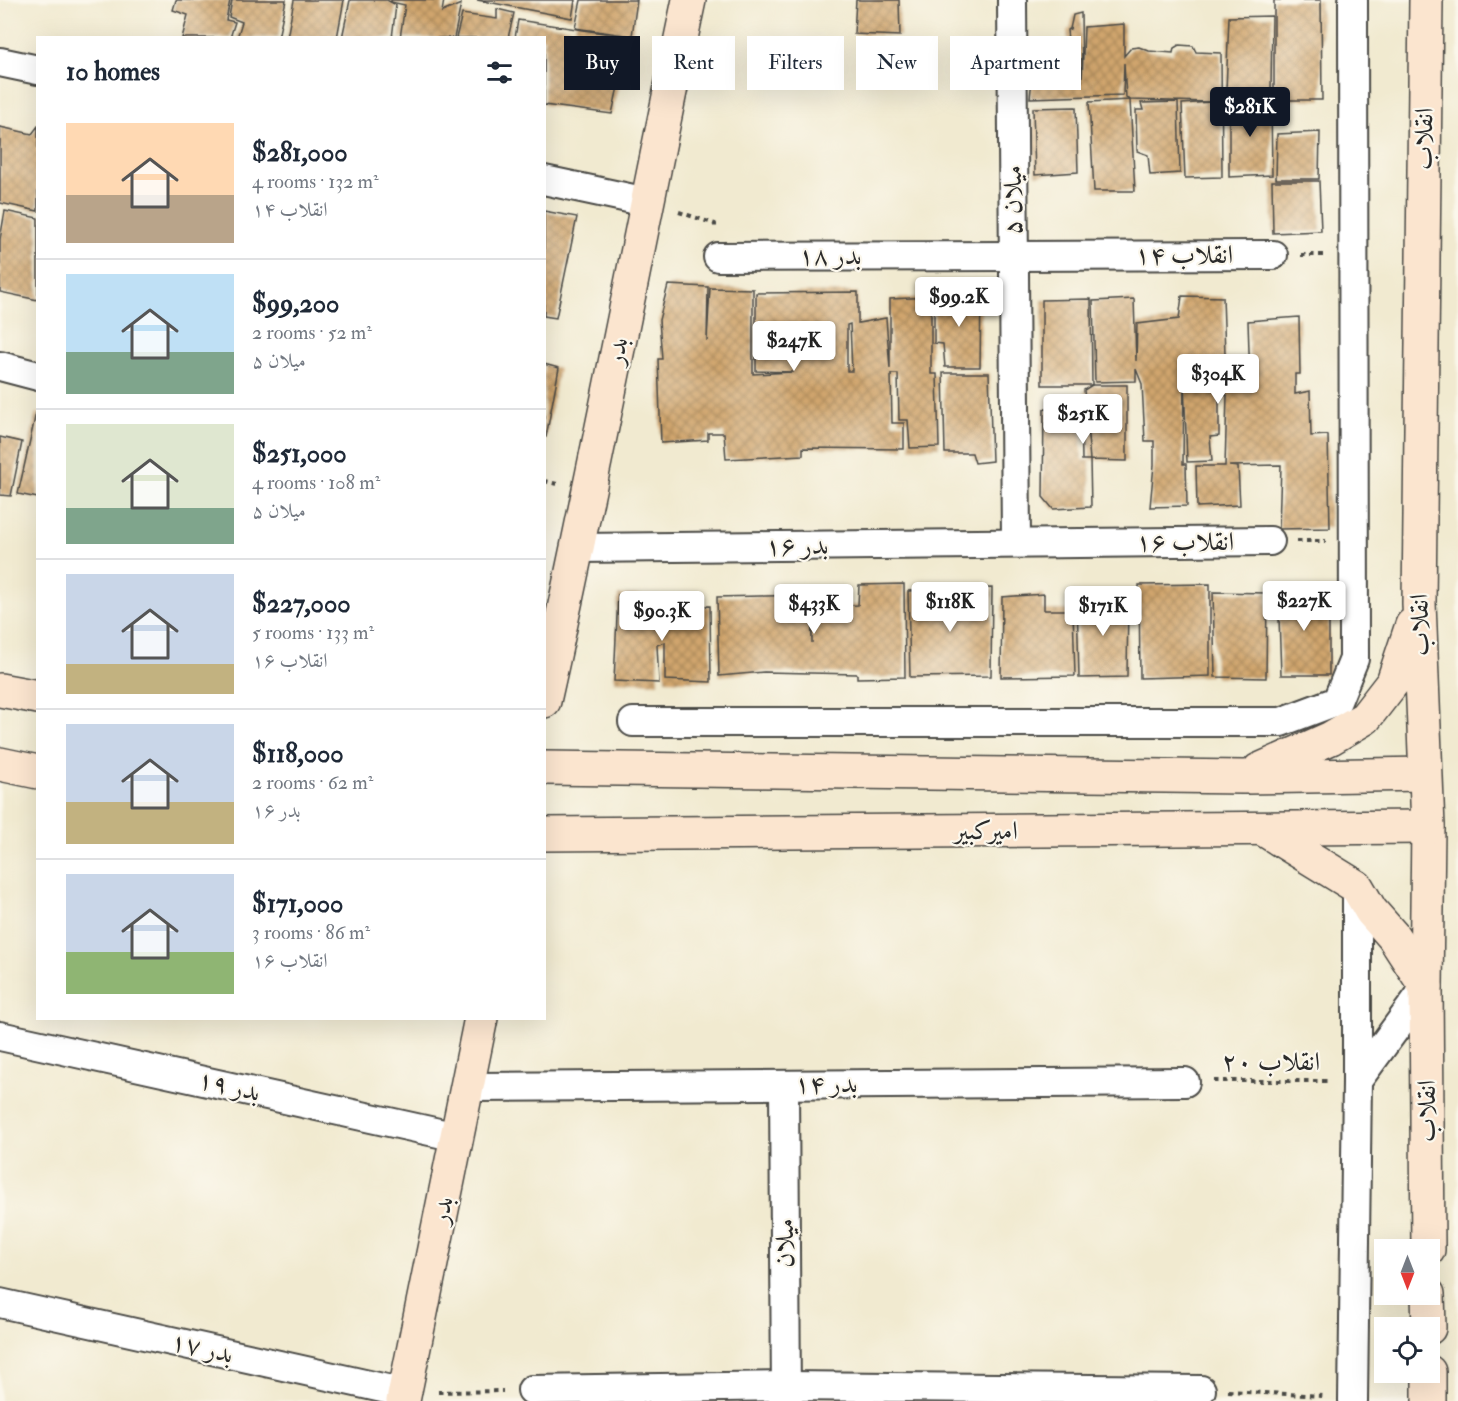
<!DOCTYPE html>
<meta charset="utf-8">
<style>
:root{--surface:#fff;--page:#f6f6f7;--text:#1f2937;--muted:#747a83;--line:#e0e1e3;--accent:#111827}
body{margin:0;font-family:"IM FELL Double Pica",Amiri,serif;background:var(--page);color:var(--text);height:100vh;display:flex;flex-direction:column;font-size:22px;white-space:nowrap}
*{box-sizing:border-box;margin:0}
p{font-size:20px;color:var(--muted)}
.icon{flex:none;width:33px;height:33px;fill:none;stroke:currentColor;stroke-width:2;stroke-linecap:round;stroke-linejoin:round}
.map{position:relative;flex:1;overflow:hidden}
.side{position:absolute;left:36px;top:36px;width:510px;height:984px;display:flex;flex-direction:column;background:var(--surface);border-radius:0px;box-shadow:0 6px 24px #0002}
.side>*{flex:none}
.banner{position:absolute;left:564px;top:36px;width:570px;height:54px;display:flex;gap:12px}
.needle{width:39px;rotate:180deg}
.fabs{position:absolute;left:1374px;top:1239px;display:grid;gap:12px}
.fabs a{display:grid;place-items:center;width:66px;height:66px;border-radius:0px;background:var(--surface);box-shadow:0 6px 24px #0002;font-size:30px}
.price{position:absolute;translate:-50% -51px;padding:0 14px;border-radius:6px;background:#fff;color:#222;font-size:20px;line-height:39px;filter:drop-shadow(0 2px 3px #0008)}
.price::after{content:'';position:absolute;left:50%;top:36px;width:18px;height:14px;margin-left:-9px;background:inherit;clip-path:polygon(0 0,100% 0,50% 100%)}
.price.active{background:var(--accent);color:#fff}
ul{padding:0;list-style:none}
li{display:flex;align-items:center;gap:18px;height:150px;padding:0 30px}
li+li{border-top:2px solid var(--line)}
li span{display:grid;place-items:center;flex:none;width:168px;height:120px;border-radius:0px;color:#555}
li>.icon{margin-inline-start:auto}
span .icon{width:72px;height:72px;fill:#fffc;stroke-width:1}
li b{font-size:26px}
h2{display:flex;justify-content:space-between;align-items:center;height:72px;padding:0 30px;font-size:26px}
.chip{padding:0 21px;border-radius:0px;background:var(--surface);box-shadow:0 6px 24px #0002;font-size:21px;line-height:54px}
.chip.active{background:var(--accent);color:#fff}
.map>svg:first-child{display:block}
.building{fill:url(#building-cross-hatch);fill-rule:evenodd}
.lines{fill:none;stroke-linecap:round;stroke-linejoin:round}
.street-casing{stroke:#494844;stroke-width:32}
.secondary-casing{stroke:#494844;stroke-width:36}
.path{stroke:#494844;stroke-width:4;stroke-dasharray:4.5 4.5;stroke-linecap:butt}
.street{stroke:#fff;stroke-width:28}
.secondary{stroke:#fbe5cf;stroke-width:33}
.labels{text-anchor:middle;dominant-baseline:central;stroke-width:4.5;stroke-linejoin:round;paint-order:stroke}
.street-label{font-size:26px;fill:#2b2b2b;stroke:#fbf7ec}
</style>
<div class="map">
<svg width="1458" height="1401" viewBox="0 0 1458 1401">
<defs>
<pattern id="building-cross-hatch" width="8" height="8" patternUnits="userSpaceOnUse" patternTransform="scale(1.5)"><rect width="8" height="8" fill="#d0a56d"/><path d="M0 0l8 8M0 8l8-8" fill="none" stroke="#a9875a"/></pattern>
</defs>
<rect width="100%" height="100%" fill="#fbf7ec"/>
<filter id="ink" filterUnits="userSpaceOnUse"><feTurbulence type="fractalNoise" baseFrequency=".0167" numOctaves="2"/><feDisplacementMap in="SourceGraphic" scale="12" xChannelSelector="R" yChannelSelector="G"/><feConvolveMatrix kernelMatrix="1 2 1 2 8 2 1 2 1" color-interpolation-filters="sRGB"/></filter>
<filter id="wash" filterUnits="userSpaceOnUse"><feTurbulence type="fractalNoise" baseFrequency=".008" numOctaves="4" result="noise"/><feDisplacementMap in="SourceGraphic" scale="24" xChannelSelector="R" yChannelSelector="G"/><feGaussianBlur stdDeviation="1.35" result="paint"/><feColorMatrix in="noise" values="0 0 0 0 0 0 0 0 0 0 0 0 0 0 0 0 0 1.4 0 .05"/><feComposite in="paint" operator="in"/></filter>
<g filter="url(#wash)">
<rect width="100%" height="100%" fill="#f1ead0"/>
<g id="blocks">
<g class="building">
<polygon points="176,0 230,0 226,20 235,22 230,38 182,38 188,15 173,10"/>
<polygon points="232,0 286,0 278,38 237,38 242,22 229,17"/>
<polygon points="294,0 344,0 337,38 287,38"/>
<polygon points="350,0 387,0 396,5 392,38 342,38"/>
<polygon points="391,0 444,0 442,12 461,4 454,38 400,38 405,5 391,2"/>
<polygon points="477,0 575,0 572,18"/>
<polygon points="581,0 637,0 632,36 575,28"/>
<polygon points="856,0 899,0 900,36 854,34"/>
<polygon points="1274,0 1321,0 1322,100 1274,100"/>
<polygon points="497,9 514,13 508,38 456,38 462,14 497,19"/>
<polygon points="1081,13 1082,82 1084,27 1124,24 1124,56 1131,48 1139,47 1149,51 1173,53 1174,48 1179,45 1193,46 1196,52 1221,53 1222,177 1185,178 1182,104 1211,102 1130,100 1126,98 1124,63 1123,95 1030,98 1035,52 1051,51 1051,42 1068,41 1067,30 1070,29 1073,15"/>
<polygon points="1272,16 1271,90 1226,91 1229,17"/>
<polygon points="518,20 629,37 612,114 544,105 544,38 515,38"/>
<polygon points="1130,100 1135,191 1094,191 1089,102"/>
<polygon points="1229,100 1271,100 1272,175 1229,177"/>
<polygon points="1178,102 1180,173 1150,175 1148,155 1137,151 1136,110 1143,110 1141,103"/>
<polygon points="1076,107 1078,172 1035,175 1033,108"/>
<polygon points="38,126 38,211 0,203 0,127 32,134"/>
<polygon points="1320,132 1319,179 1276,179 1277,134"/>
<polygon points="1272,181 1319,181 1321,231 1273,233"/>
<polygon points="5,211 38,218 38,300 0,292 0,239"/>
<polygon points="544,211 577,217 556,318 544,316"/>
<path d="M668 285 708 287 707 341 710 288 753 289V374L793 372 756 371V293L858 292V323L886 318 890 369V299L931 297V374H937L939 447 910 448 908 420H899L898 374H891L892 423H904V449L803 448V455L726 459 724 433H708V440L661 443 658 359H662L659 320ZM850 324 852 371H847V325Z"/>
<polygon points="981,292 980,367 945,367 943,344 934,343 934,293"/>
<polygon points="1182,296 1223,297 1226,383 1250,381 1248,321 1299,317 1300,374 1295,374 1295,394 1310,391 1311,436 1328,435 1330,528 1279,529 1281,465 1229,466 1238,467 1240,505 1197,507 1196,466 1225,466 1227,395 1219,395 1219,436 1210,437 1212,461 1187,462 1184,379 1183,464 1186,464 1187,506 1150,507 1154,465 1154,441 1145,441 1142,384 1136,369 1136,381 1095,382 1093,301 1134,299 1136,361 1137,324 1179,319"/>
<polygon points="1091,299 1092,385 1042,385 1042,300"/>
<polygon points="544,364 559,368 546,437 544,437"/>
<polygon points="943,373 989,373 992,461 975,463 972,453 945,453"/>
<polygon points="1092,385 1127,385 1127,461 1090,460 1091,507 1053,509 1043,497 1044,409 1081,410 1082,460 1090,460 1084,390"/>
<polygon points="36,413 38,413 38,498 18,494"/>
<polygon points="0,437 22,442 11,496 0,495"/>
<polygon points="904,584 905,677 857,678 857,674 764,672 719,676 717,597 811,595 812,643 812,607 858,605 859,585"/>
<polygon points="1210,584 1210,676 1140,678 1139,585"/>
<polygon points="992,588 991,676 910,677 908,591"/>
<polygon points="1278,589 1329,589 1329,675 1281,675"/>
<polygon points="1213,592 1267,593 1266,678 1215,677"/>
<polygon points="1044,594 1044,610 1073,610 1075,676 1001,677 1002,597"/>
<polygon points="618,595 642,595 642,607 710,606 711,682 665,680 665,642 657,645 659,683 614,681"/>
<polygon points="1077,597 1128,598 1127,677 1079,678"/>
</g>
</g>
</g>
<g filter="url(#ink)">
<use href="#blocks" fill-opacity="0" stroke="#494844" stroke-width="1.5"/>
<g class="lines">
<g class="street-casing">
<g id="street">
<polyline points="1012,0 1016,543"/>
<polyline points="0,62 38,70"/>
<polyline points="544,180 647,202"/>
<polyline points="718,257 1273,255"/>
<polyline points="0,366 38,376"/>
<polyline points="578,548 1270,541"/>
<polyline points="633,722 1281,722 1337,701 1354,659 1353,0"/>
<polyline points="1357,887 1357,1081"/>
<polyline points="0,1036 457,1137"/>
<polyline points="784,1085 786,1401"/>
<polyline points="467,1087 1185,1082"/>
<polyline points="0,1303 405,1393"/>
<polyline points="532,1390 786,1386 1201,1390"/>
<polyline points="1353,1401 1357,1081 1426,987"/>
</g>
</g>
<g class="secondary-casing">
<g id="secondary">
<polyline points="1426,0 1419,603 1428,827 1426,987 1428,1250"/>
<polyline points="0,690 38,697"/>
<path d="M544 701C596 468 640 233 689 0"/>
<polyline points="0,764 38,772"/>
<polyline points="544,768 1243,777 1425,774"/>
<polyline points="1259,770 1331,738 1365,718 1393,682 1412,625"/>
<polyline points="1263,829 1357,887 1371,911 1393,936 1426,987"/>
<polyline points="544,834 1428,827"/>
<polyline points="1428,1294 1429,1328"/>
<polyline points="1429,1372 1429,1401"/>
<polyline points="403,1401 481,1018"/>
</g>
</g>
<g class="path">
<polyline points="679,212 715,224 715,229"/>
<polyline points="1301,255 1323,255"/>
<polyline points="544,481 557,484"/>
<polyline points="1297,541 1326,541"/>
<polyline points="1214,1081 1327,1081"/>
<polyline points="1228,1391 1323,1396"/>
<polyline points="438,1392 503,1391"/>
</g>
<use href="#street" class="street"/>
<use href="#secondary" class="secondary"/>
</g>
</g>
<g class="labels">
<g class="street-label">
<text transform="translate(1424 139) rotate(-89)">انقلاب</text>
<text transform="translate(1013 200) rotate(-90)">میلان ۵</text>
<text x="1184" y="255">انقلاب ۱۴</text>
<text x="830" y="256">بدر ۱‍۸</text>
<text transform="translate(617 351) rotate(-79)">بدر</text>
<text x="1185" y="542">انقلاب ۱۶</text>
<text transform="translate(797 546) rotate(-1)">بدر ۱۶</text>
<text transform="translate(1420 625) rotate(-91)">انقلاب</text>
<text x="986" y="831">امیرکبیر</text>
<text x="1271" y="1062">انقلاب ۲۰</text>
<text x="826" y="1084">بدر ۱۴</text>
<text transform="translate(229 1086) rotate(13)">بدر ۱۹</text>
<text transform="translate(1427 1111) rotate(-90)">انقلاب</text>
<text transform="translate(442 1210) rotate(-78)">بدر</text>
<text transform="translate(785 1243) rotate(-90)">میلان</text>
<text transform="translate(202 1348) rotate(13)">بدر ۱۷</text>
</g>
</g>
</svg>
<div class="fabs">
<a><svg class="needle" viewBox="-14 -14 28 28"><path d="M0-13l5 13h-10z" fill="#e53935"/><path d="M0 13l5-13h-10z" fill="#747a83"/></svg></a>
<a><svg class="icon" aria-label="locate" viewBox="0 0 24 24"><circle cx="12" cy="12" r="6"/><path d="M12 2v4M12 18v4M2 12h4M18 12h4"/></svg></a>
</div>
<b class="price active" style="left:1250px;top:138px">$281K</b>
<b class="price" style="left:959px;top:328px">$99.2K</b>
<b class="price" style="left:794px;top:372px">$247K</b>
<b class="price" style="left:1218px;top:405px">$304K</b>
<b class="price" style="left:1083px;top:445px">$251K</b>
<b class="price" style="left:1304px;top:632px">$227K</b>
<b class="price" style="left:950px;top:633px">$118K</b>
<b class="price" style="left:814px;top:635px">$433K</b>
<b class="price" style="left:1103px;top:637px">$171K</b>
<b class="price" style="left:662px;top:642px">$90.3K</b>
<div class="banner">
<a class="chip active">Buy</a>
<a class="chip">Rent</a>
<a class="chip">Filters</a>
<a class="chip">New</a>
<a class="chip">Apartment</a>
</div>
<section class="side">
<h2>10 homes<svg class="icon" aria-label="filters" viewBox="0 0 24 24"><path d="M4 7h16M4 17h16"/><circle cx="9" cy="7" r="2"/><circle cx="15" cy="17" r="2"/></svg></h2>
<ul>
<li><span style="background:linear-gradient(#ffd9b3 60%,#b9a48a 0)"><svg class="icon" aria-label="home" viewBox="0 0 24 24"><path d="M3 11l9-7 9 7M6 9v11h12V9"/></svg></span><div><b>$281,000</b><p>4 rooms · 132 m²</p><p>انقلاب ۱۴</p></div></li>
<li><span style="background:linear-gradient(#bfe0f5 65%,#7fa58c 0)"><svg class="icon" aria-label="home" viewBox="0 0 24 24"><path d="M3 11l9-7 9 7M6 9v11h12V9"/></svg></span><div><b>$99,200</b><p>2 rooms · 52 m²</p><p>میلان ۵</p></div></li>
<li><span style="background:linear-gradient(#dfe7d0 70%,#7fa58c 0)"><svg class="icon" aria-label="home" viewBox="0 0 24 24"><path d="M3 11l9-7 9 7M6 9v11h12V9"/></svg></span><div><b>$251,000</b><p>4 rooms · 108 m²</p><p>میلان ۵</p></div></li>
<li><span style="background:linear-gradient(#c9d6e8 75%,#c2b280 0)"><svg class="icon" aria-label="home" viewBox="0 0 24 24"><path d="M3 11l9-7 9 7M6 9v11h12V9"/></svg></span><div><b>$227,000</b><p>5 rooms · 133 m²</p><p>انقلاب ۱۶</p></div></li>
<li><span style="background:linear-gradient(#c9d6e8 65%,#c2b280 0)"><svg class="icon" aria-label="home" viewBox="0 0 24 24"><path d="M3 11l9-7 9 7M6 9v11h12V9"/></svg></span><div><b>$118,000</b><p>2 rooms · 62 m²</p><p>بدر ۱۶</p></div></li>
<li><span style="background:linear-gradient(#c9d6e8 65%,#8fb573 0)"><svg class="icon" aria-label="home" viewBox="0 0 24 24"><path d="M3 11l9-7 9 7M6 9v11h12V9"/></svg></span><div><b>$171,000</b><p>3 rooms · 86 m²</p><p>انقلاب ۱۶</p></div></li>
</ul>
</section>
</div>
